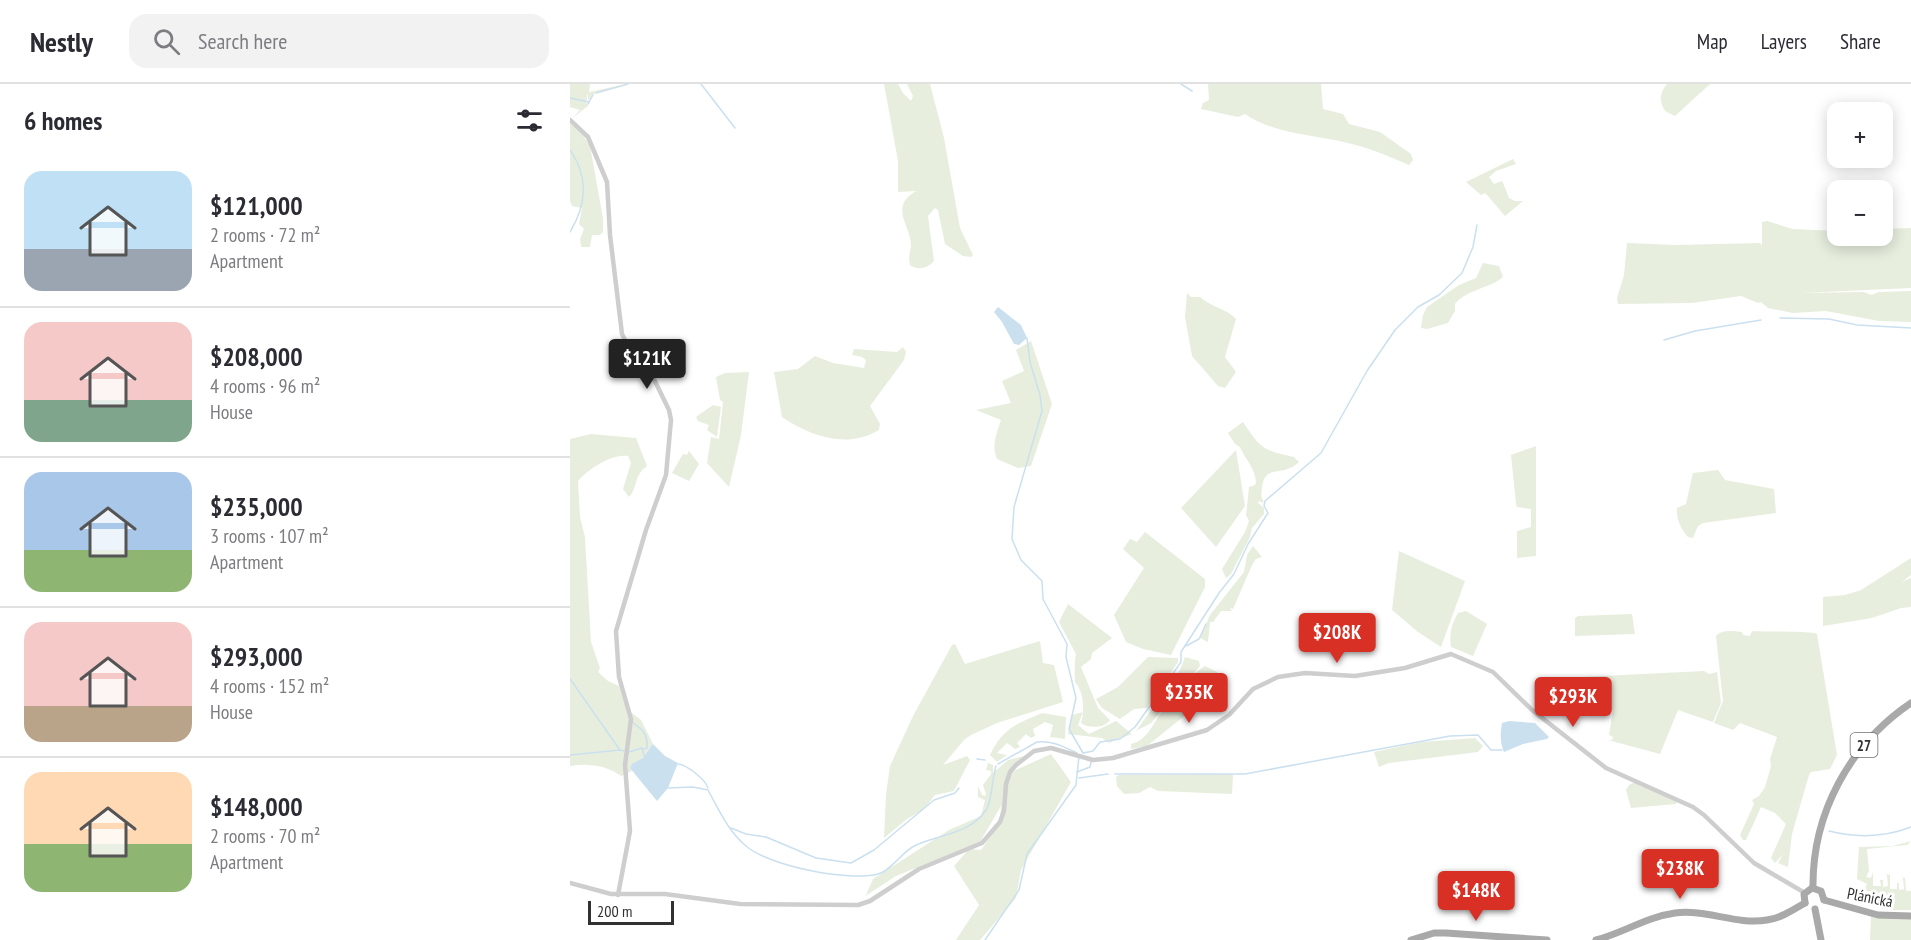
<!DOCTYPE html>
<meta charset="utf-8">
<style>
:root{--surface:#fff;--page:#f2f2f3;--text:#2b2b33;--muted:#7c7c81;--line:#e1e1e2;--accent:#d93025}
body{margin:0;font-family:"PT Sans Narrow",sans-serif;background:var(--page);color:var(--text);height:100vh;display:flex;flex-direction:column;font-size:22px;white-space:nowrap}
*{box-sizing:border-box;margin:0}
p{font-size:20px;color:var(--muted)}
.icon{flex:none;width:33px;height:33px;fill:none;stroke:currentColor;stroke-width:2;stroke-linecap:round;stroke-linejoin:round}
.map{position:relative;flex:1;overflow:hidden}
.side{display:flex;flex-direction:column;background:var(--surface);width:570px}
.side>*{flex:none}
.fabs{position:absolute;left:1257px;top:18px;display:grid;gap:12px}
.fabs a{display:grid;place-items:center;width:66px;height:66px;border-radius:12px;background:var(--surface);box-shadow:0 3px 15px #0003;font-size:30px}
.scale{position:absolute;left:18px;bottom:15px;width:86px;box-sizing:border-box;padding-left:6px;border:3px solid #313131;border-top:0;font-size:16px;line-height:21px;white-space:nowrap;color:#313131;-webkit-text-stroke:4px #fff;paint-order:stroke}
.price{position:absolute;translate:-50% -51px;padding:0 14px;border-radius:6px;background:var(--accent);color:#fff;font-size:20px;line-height:39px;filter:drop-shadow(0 2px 3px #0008)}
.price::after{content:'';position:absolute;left:50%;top:36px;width:18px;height:14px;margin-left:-9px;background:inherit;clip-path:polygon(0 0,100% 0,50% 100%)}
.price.current{background:#222;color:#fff}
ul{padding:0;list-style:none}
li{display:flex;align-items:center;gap:18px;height:150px;padding:0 24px}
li+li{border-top:2px solid var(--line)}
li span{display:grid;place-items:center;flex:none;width:168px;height:120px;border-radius:18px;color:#555}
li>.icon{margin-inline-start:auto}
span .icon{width:72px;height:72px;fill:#fffc;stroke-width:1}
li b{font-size:26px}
h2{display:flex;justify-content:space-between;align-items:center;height:72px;padding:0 24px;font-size:26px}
header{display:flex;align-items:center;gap:36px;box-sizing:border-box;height:84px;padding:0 30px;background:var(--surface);border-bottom:2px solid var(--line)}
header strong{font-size:28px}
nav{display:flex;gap:33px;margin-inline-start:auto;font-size:21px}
.search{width:420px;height:54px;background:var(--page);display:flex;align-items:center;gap:15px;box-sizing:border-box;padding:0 21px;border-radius:18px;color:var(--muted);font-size:22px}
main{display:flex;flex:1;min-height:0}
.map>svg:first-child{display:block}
.green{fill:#e7eede}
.water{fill:#cae0ef}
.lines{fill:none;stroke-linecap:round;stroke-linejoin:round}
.stream{stroke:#cae0ef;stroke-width:1.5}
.minor{stroke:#cecece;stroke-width:4.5}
.major{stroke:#a9a9a9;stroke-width:7}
.labels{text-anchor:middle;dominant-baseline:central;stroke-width:6;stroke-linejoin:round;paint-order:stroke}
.shield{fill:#fff;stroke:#6f6f6f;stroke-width:1.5}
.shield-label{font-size:15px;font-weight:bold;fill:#313131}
.street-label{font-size:16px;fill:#313131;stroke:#fff}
</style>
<header>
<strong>Nestly</strong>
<div class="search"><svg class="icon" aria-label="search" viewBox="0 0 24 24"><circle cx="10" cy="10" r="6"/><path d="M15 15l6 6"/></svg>Search here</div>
<nav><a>Map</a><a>Layers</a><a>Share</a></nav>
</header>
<main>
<section class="side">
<h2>6 homes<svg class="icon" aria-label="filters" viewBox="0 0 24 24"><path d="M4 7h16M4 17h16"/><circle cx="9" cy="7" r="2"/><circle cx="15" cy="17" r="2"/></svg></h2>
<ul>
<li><span style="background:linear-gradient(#bfe0f5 65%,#9aa5b1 0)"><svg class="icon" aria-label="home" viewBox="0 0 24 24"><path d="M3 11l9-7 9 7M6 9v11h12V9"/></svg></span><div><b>$121,000</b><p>2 rooms · 72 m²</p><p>Apartment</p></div></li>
<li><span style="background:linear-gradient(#f6c9c9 65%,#7fa58c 0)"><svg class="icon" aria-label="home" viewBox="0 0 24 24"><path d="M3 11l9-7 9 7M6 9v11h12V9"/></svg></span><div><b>$208,000</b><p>4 rooms · 96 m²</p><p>House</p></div></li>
<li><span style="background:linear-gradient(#a9c7e8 65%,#8fb573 0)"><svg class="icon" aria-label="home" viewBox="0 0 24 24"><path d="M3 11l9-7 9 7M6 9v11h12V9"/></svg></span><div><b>$235,000</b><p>3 rooms · 107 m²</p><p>Apartment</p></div></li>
<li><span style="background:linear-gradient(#f6c9c9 70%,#b9a48a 0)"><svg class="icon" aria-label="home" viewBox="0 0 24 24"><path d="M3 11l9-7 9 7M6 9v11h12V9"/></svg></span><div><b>$293,000</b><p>4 rooms · 152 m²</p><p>House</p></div></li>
<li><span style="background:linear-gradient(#ffd9b3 60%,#8fb573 0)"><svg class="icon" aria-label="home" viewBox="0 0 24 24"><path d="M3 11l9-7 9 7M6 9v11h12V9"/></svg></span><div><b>$148,000</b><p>2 rooms · 70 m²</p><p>Apartment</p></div></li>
</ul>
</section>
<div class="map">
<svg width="1341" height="856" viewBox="0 0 1341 856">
<rect width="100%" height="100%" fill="#fff"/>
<g class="green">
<polygon points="0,0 20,0 19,8 56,0 25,9 18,17 18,8 16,20 11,25 18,18 18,22 2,34 10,26 0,23"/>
<path d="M314 0H328L333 9 341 17 343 12 337 0H360L374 54 390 144 403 171 401 173 393 172 375 160 368 126 365 124 358 132 364 177C358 184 348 187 340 181 338 174 340 169 341 162 341 140 318 124 346 107L328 108V77Z"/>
<path d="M638 0H751L753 25 773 30 779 40 810 48 841 70 843 76 839 81C819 72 799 64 778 59 744 51 704 50 675 30L668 33 631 25 633 19 639 16Z"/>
<path d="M1097 0H1140L1105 32 1095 27C1089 17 1089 10 1097 0Z"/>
<polygon points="0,39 12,50 20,62 33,134 33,148 30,151 22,151 20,163 11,163 10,155 14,145 9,140 12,124 2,122 0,117"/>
<polygon points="943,75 946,80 926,87 919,93 924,100 932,97 933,99 939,114 945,117 953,117 935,132 918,112 915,109 911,111 896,98"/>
<polygon points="1197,137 1223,145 1267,147 1268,152 1312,152 1313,145 1341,144 1341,204 1231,209 1294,208 1301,211 1309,208 1341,207 1341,238 1309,237 1256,227 1223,229 1198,224 1191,218 1188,219 1171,212 1122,219 1048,220 1047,214 1054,191 1057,159 1107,161 1190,159 1192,162 1192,138"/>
<path d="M913 179 929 182 933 193C919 205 897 205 885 220V227L878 239 857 245 851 244 853 231 857 223 889 201 906 194Z"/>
<path d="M617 209 621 213H630C641 223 657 225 666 235L655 273 666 288 655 304 648 302 622 272 615 233Z"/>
<path d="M461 257 482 320 461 382 448 384 427 375C421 361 427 349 431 336L406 326 441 319 432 297 454 287 446 266Z"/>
<path d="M333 263 336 268 334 276 300 322 310 340 309 346C277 365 242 353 212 333L204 288 228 285 245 272 263 279 294 284 296 276 292 273 282 271 284 265 327 268Z"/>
<polygon points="179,288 171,351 159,403 137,379 141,353 149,355 153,318 150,316 146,293 155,289"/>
<polygon points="143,321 151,323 147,353 137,346 139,341 128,337 126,333"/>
<path d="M673 338C691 365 693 366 724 373L729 378C713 394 694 379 692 404 691 410 691 413 694 419L689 417 688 419 694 424V430L682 444 680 453 661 490 656 494 652 485 675 448 679 437 676 431 679 403 685 401 686 398C685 383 674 374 670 363L665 360 658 349Z"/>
<path d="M21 350 66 354 77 382C63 392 68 404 59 413L53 405 61 379 58 372C42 369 17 386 8 397L10 433 15 453 21 558 30 584 28 588 38 597 49 602 58 626 71 636 83 660 73 674 60 684 62 687 51 692C36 681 17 679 0 682V355Z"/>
<polygon points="966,362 966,472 947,474 947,447 961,443 961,425 947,423 946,420 941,371"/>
<polygon points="666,366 675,422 646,463 611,424"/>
<polygon points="119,367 129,380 119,397 102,389 113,370 117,371"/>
<path d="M1148 386 1155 396 1204 405 1206 429 1133 439 1128 442 1123 454 1118 453C1111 445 1106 435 1107 424L1116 420 1123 389Z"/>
<polygon points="575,448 635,495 635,503 601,571 573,565 556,558 544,531 574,484 553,465 560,455 567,458"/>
<polygon points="683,462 692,473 686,475 682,481 663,525 660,524 662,527 651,527 643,538 640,538 638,558 630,554 640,531 674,488 677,471"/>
<polygon points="829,467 895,497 871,563 848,548 822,526"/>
<polygon points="1341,474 1341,491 1332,498 1341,494 1341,523 1331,524 1302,534 1253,542 1253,513 1275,511 1291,506"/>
<path d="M498 520 542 554 522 569 521 575 511 583 528 624 540 636C535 644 519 645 511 639 515 627 514 608 505 598 505 589 504 578 506 570L489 538Z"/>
<path d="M896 527 917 540 903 572 881 563C879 550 881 541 888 529Z"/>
<polygon points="1062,530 1065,550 1005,552 1005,534 1008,532"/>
<path d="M1182 547C1194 548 1242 547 1247 550L1267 671 1260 685 1241 688 1239 691 1222 750 1218 783 1208 779 1213 770 1205 779 1201 774 1216 740 1205 729 1191 723 1176 756H1173L1170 751 1184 720 1182 716 1189 712 1195 703 1201 682 1200 675 1207 653 1170 639 1163 646 1144 639 1153 617 1146 552C1152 545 1163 547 1172 548L1173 551 1180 552Z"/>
<polygon points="470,557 473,579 484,581 493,618 427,639 401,651 394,656 373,681 397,672 400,676 384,707 365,711 354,725 337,735 314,754 316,710 320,682 343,632 382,561 385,560 395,580"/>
<polygon points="578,573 608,574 608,578 577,624 564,625 550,635 532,624 526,615 548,603"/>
<polygon points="615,573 629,577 630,582 581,639 566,647 610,586"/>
<path d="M635 582 647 588 655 599 577 662 561 665V660C578 656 583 639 593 626 604 611 618 592 635 582Z"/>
<polygon points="1134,587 1139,590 1147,588 1151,619 1143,638 1108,626 1090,670 1038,656 1042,656 1043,653 1039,651 1043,626 1017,626 1011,593"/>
<polygon points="513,628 508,641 519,650 546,637 562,650 539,659 532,654 498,650 502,631"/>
<path d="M472 629 496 633 495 655 480 653 483 641 475 638 463 645 465 652 461 654 456 650 447 659 450 663 445 665 437 659 427 669 437 671 427 678 420 671C433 644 446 640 472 629Z"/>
<polygon points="905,654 913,662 908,668 819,679 809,683 804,668 851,658"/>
<polygon points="481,670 501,698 451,786 446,814 410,856 386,856 409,821 384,782 399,765 411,766 429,740 431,722 410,758 326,792 289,816 296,811 303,795 379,746 411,732 415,716 408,713 408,702 412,711 415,712 416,710 413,701 421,690 421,687 416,686 418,679 423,681 423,689 438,676 454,672 437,690"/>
<polygon points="659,690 663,691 662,710 588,707 580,703 569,709 554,710 547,702 546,693 549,691"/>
<polygon points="1065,698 1108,717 1106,720 1061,724 1056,706 1059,701"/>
<polygon points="1341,757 1337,761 1297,765 1299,787 1296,793 1301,794 1303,788 1303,802 1311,802 1310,796 1313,796 1313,803 1318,802 1317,791 1315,790 1320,791 1320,805 1327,805 1327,799 1329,799 1329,806 1334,805 1333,794 1331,793 1335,794 1336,807 1341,807 1341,826 1319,826 1286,819 1286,807 1293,810 1297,800 1287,795 1289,763 1323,762"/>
<polygon points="1301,832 1341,833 1341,856 1300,856"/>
</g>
<g class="water">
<polygon points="428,223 451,241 457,254 449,261 444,260 432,238 424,228"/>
<path d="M939 637 965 639 979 653 977 655 953 660 934 668C930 659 930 649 932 639Z"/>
<polygon points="83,660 95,672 108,679 98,704 87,717 60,684 62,680 73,674"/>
</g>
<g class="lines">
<g class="stream">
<polyline points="131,0 165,44"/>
<polyline points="611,0 622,7"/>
<polyline points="26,9 58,0"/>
<polyline points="0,14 19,18"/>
<polyline points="18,20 23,11"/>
<path d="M0 66C19 93 17 120 0 148"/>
<polyline points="1210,234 1259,235 1287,241 1341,244"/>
<polyline points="457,254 460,278 470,311 472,327 444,423 442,455 451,476 472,497 473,515 497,560 496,573 506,614 499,645 513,669"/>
<polyline points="1094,256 1125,247 1191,236"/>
<polyline points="616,562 629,555 636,540"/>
<polyline points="0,595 50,666 54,667"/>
<path d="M62 638C73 646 78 650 77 664L74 665"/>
<polyline points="59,668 72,664 75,674"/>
<polyline points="513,669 523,667 530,658 550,655 565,643 611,578 611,568 649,509 664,490 678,460 698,429 694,422 695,417 751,369 797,287 825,246 848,223 869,211 892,189 903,163 907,141"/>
<polyline points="0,671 50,666"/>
<polyline points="407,675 415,676"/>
<path d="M108 680C117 681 135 695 138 704"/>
<path d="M428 680 467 658C482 656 494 663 507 669"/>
<polyline points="507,688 520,683 521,678"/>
<polyline points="545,690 675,690 880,652 908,651 921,666 932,666"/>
<polyline points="509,694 538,690"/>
<path d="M98 704 123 703 138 706C149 726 158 747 176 762 199 782 280 798 308 790 322 786 331 769 344 762 369 750 399 751 416 726 422 718 422 694 426 682"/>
<polyline points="161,744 176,750 196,753 246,774 281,779 304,766 364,716 385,709 389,704"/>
<path d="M1259 747C1287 754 1313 754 1341 743"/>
<polyline points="415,856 449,806 457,770 506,701 509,672"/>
</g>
<g class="minor">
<polyline points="0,36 18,53 37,98 40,151 52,250 60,266 79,285 99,326 101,336 96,391 76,446 46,547 49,593 61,635 55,681 60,747 48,811"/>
<polyline points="0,799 41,810 95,810 170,820 288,821 300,817 349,785 412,759 430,738 434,727 436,700 440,688 446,681 464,667 481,664 523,676 543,674 637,646 659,631 683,605 708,593 735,589 785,592 835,584 881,570 923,588 962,626 1036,684 1123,723 1134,731 1184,779 1235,809"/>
</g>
<g class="major">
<path d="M1243 804C1242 730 1279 661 1341 619"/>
<polyline points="1254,816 1308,831 1341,832"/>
<polyline points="1235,819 1234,810 1242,804 1251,807 1254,816"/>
<polyline points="1245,825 1251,856"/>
<polyline points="841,856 864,849 876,849 977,856"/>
<path d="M1026 856C1053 849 1076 833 1105 829 1136 825 1166 841 1197 836 1211 834 1223 826 1235 819"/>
</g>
</g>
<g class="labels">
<rect class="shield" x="1280.5" y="649" width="27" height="24" rx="4.5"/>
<g class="shield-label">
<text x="1294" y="661">27</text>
</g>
<g class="street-label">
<text transform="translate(1300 813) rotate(11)">Plánická</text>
</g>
</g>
</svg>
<div class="fabs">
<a>+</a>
<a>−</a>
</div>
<div class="scale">200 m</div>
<b class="price current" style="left:77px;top:306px">$121K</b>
<b class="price" style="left:767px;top:580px">$208K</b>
<b class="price" style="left:619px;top:640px">$235K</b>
<b class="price" style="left:1003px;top:644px">$293K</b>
<b class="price" style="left:1110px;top:816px">$238K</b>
<b class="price" style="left:906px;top:838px">$148K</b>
</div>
</main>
